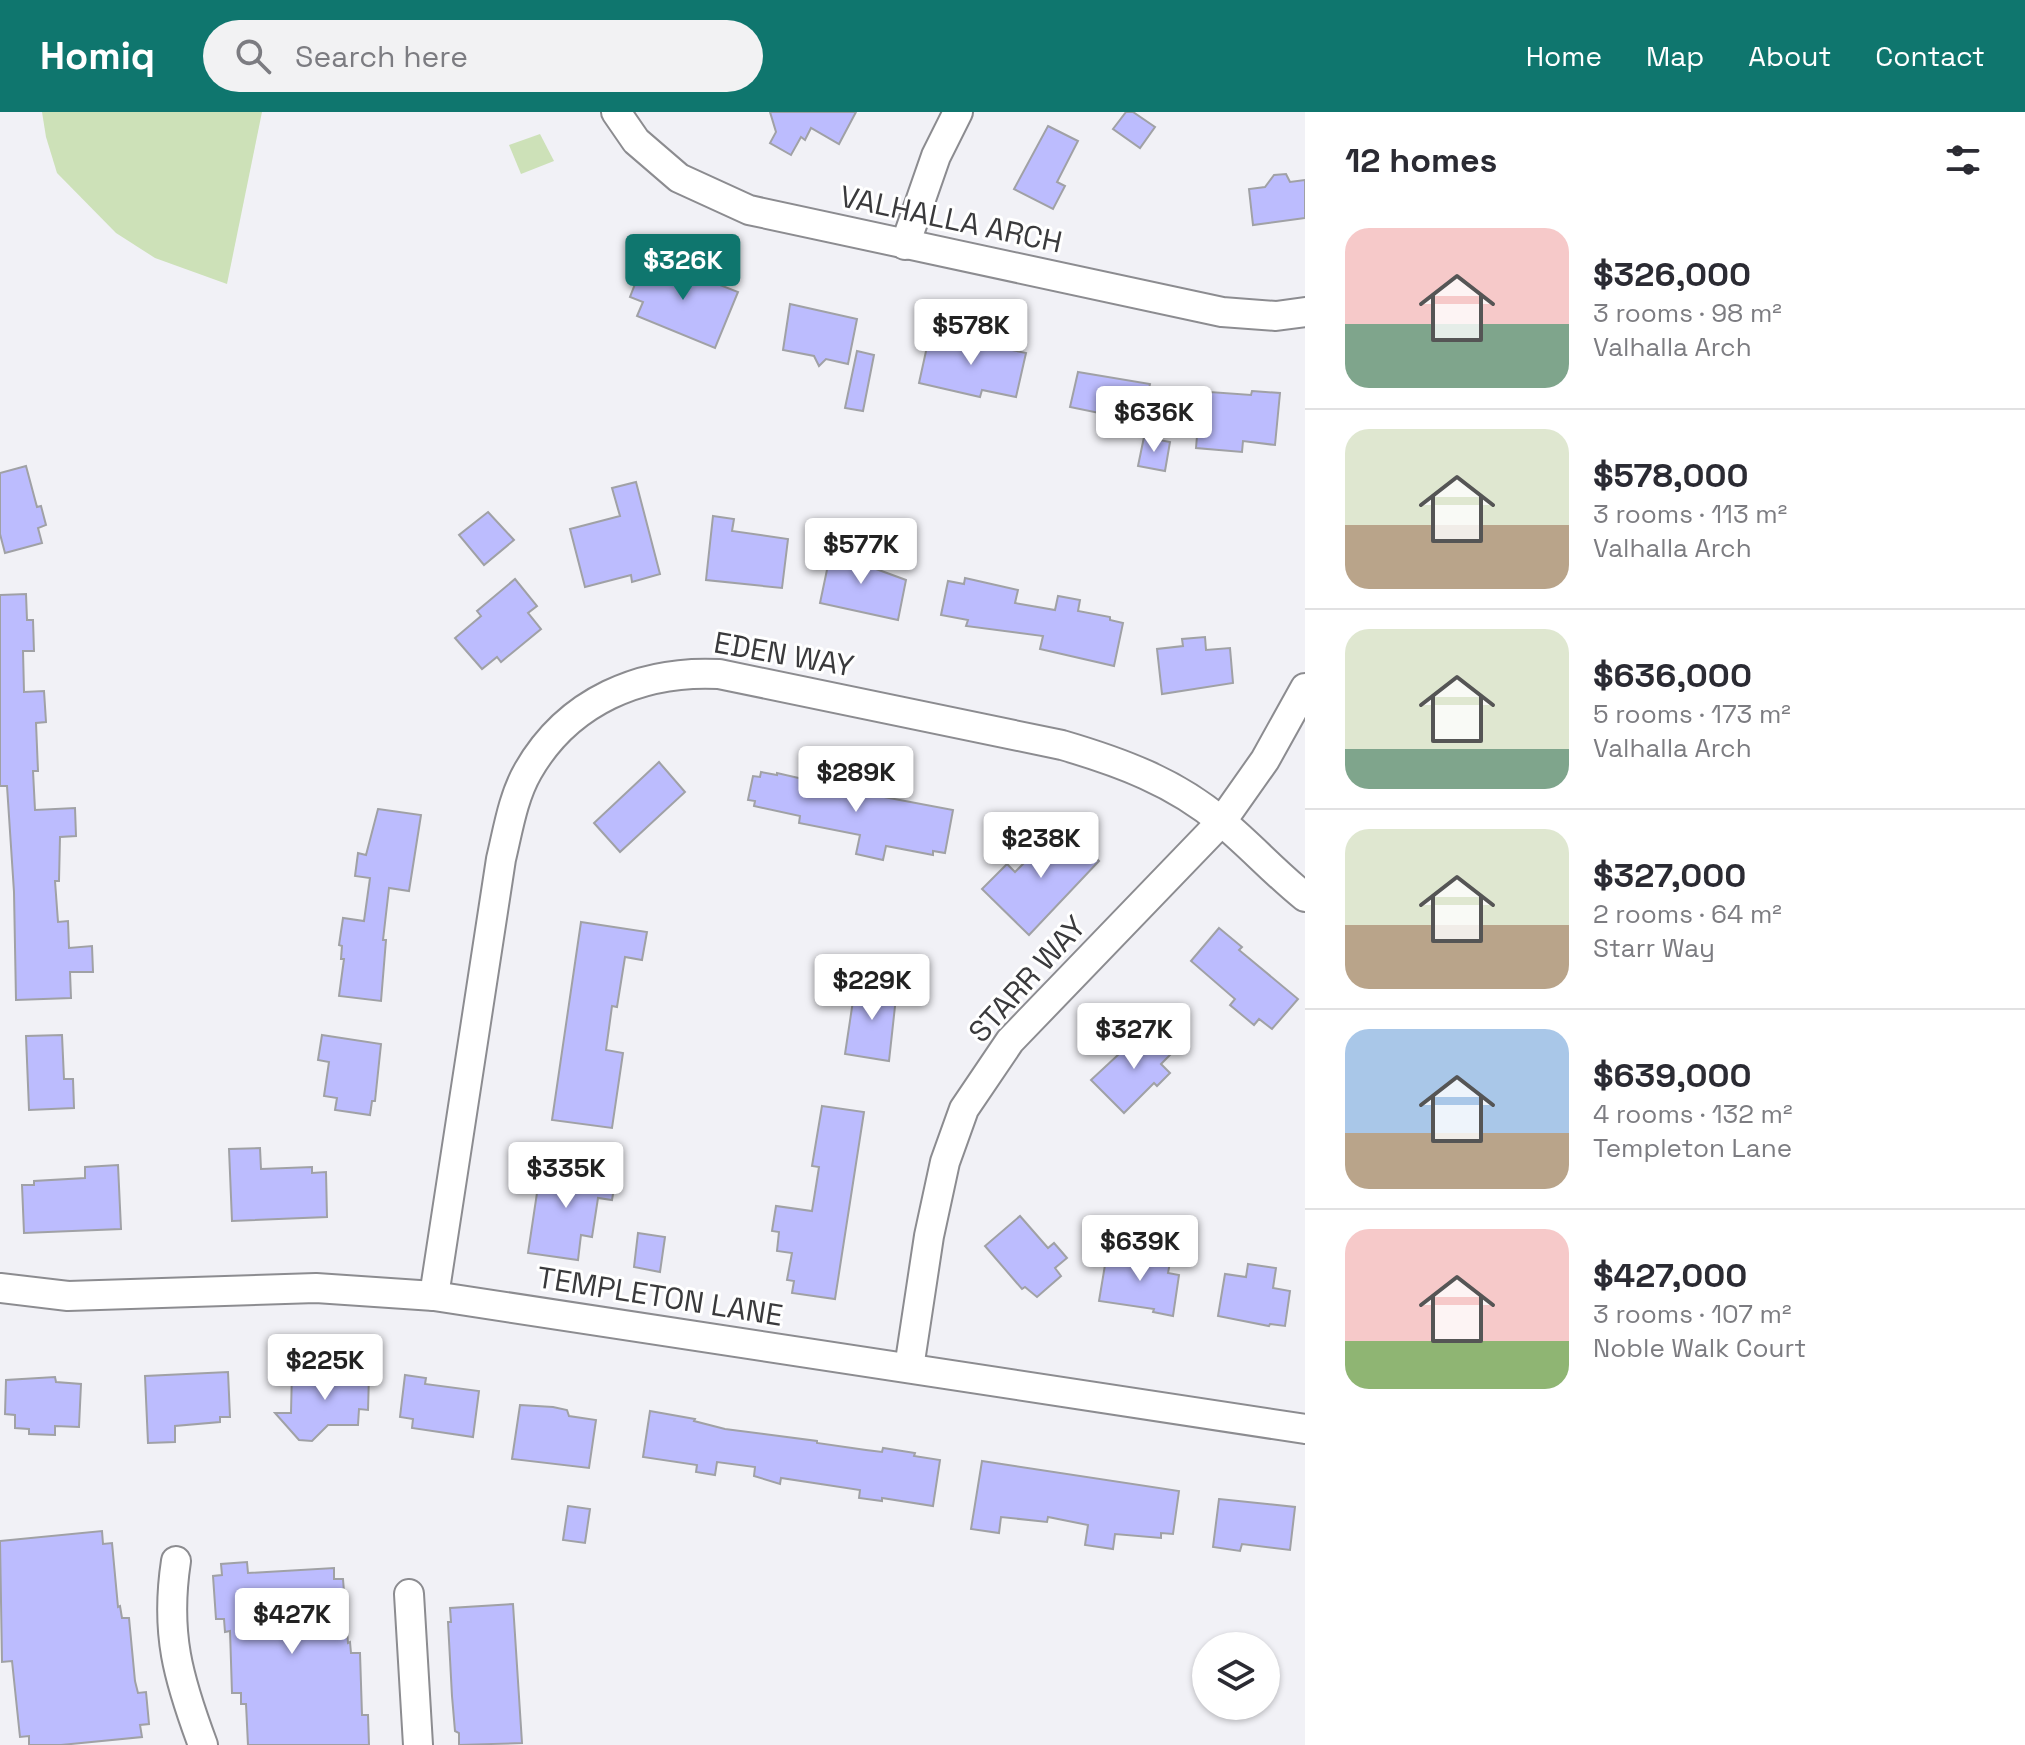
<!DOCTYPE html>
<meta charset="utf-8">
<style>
:root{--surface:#fff;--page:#f2f2f3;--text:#2b2b33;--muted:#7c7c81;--line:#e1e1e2;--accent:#0f766e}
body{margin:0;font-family:"Space Grotesk",sans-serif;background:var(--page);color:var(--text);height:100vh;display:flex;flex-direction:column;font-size:30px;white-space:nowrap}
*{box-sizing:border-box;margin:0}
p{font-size:26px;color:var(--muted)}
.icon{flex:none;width:44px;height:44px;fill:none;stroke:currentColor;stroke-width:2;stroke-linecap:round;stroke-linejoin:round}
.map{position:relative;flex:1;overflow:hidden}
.panel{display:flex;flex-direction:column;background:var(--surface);width:720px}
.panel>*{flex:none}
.fabs{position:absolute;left:1192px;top:1520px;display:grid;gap:16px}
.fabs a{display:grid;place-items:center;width:88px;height:88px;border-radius:50%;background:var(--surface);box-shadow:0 2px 6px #0004;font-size:40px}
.price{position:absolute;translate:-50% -68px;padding:0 18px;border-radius:8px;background:#fff;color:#222;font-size:26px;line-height:52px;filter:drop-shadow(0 2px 4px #0008)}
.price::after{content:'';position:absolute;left:50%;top:48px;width:24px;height:18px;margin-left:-12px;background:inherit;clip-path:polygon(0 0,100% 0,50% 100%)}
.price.selected{background:var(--accent);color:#fff}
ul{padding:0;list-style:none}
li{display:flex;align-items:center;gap:24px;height:200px;padding:0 40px}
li+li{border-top:2px solid var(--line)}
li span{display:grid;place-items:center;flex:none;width:224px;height:160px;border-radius:24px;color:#555}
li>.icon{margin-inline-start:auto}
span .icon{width:96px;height:96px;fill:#fffc;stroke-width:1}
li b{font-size:34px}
h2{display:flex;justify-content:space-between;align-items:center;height:96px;padding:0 40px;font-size:34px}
header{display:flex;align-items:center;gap:48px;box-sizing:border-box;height:112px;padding:0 40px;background:var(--accent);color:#fff}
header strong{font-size:38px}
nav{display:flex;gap:44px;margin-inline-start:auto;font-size:28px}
.search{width:560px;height:72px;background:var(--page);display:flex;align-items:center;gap:20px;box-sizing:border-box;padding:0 28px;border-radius:44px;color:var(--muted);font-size:30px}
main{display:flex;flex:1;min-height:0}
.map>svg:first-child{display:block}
.green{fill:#cde1b8}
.building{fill:#bcbcfe;stroke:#a0a1a5;stroke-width:2}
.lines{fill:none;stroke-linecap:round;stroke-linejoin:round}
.minor-casing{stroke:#8c8c90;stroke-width:32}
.minor{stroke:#fff;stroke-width:28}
.labels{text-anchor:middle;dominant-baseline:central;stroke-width:6;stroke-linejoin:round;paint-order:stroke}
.street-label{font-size:30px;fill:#3a3a3c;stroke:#fff}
</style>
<header>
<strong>Homiq</strong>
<div class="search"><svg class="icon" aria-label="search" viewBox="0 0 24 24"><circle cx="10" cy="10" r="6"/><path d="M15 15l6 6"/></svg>Search here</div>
<nav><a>Home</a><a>Map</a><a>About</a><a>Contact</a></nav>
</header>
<main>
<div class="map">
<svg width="1305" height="1633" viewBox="0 0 1305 1633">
<rect width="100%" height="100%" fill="#f1f1f6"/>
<g class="green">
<polygon points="42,0 262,0 227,172 155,146 116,121 57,61 46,25"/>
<polygon points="540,22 554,49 521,62 509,33"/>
</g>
<g class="building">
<polygon points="770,0 856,0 839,32 811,16 805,28 801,25 791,43 770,31 776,20"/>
<polygon points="1126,0 1133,0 1155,15 1140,36 1113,17"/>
<polygon points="1048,14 1078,29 1057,70 1065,74 1053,97 1014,77"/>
<polygon points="1286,62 1290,70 1305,68 1305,106 1253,113 1249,77 1265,75 1274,63"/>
<polygon points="646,144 738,180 715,236 637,204 643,190 630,185"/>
<polygon points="790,192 857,207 848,252 826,247 819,254 814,244 783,238"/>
<polygon points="930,221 1026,241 1016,285 982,278 980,285 919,271"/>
<polygon points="857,239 874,243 863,299 845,296"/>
<polygon points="1078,260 1150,272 1141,313 1114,309 1114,304 1070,295"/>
<polygon points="1252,279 1280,281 1275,333 1243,329 1242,340 1196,336 1198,312 1207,313 1210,280 1251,283"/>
<polygon points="1144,325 1170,330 1165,359 1138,354"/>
<polygon points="26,354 37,395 41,394 46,413 38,416 42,431 5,441 0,422 0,361"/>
<polygon points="636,370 660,462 632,470 631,463 585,475 570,417 620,404 612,376"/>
<polygon points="488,400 514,428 484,453 459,423"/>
<polygon points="713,404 734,407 732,419 788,427 782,476 706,468"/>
<polygon points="832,434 859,440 857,450 906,468 898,508 820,491"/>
<polygon points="965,466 1018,478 1015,491 1055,498 1058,484 1080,488 1078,499 1110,505 1110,508 1123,511 1114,554 1040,537 1043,524 966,514 968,508 941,503 948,469 964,472"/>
<polygon points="515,467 537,494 528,501 541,517 501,550 497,545 482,557 455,526 481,504 477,499"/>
<polygon points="26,482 27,508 33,508 34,539 23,539 24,580 44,579 46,610 36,611 38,659 33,659 35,698 75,696 76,724 60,725 59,769 55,769 58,810 68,809 69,836 92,834 93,860 70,860 71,886 16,888 14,780 7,674 0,674 0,483"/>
<polygon points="1205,525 1206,538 1230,536 1233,571 1162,582 1157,537 1183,534 1182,527"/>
<polygon points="659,650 685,680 620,740 594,711"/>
<polygon points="761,660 777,663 777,661 868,682 953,698 945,741 933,739 933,743 886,734 883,748 856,742 860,723 799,711 800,704 754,694 755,689 748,688 753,664 760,665"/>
<polygon points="378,697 421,703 409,779 389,776 383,828 386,828 381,889 339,884 344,847 341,847 342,834 339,833 343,806 364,809 370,766 355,764 358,741 366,743"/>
<polygon points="1066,716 1099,749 1029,823 982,777 1007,752 1015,760 1055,720 1058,724"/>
<polygon points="581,810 647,820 642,848 625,845 617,895 612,894 606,938 623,941 612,1016 552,1008"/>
<polygon points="1219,816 1242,835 1239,838 1298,887 1272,917 1259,907 1254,913 1230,893 1235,887 1191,849"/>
<polygon points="862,870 895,872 897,876 889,949 845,942 854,882 860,883"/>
<polygon points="1147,916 1170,943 1161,952 1170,961 1157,974 1154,971 1124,1001 1091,968"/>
<polygon points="62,923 64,967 73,967 74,996 29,998 26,924"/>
<polygon points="322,923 381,932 375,989 372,989 370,1003 335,998 337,986 324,984 329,950 318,948"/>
<polygon points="822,994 864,1000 835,1187 792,1181 794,1169 787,1168 792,1141 777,1139 779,1120 772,1119 776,1094 812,1099 819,1055 812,1054"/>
<polygon points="260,1036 261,1057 312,1055 312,1061 326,1060 327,1105 232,1109 229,1037"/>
<polygon points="118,1053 121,1117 24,1121 22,1073 34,1073 34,1069 85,1066 85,1055"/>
<polygon points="541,1054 616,1064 612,1088 598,1086 592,1125 581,1123 578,1148 528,1141"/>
<polygon points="1020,1104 1048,1136 1054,1131 1067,1146 1055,1156 1061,1164 1037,1185 1025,1175 1022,1177 985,1134"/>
<polygon points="638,1121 665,1125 660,1160 634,1155"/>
<polygon points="1107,1141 1148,1147 1149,1142 1171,1145 1168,1161 1179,1163 1173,1204 1153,1200 1154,1197 1099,1189"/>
<polygon points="1248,1152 1276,1156 1273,1176 1290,1179 1285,1214 1270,1212 1269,1214 1218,1204 1225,1162 1246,1165"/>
<polygon points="292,1259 369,1263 368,1298 359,1297 358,1313 328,1313 312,1329 299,1328 275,1301 291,1301"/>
<polygon points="228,1260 230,1305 220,1305 220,1310 175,1314 175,1330 148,1331 145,1264"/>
<polygon points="405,1263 426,1266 425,1272 479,1279 473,1325 412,1316 413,1307 400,1305"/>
<polygon points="55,1265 56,1270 81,1272 79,1315 55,1314 55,1323 29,1322 29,1317 15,1316 15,1303 5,1302 6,1268"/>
<polygon points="520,1293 553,1295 567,1298 569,1304 596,1308 589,1356 512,1347"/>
<polygon points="650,1299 695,1307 694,1309 725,1317 817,1329 817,1331 866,1338 882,1340 883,1336 915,1341 914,1344 940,1348 933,1394 882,1386 882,1389 859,1386 860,1378 781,1366 780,1372 754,1364 755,1355 717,1350 715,1363 696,1360 697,1353 643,1345"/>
<polygon points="982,1349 1179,1379 1173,1422 1161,1421 1161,1426 1115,1422 1113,1437 1085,1433 1088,1413 1048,1405 1047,1410 1001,1405 999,1421 971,1417"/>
<polygon points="1219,1387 1295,1395 1290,1438 1242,1432 1240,1439 1213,1435"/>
<polygon points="568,1394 590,1397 585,1431 563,1428"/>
<polygon points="102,1419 103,1432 112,1431 118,1495 120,1494 122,1506 129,1506 135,1569 138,1581 146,1580 149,1612 140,1613 142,1625 61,1633 29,1633 29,1624 20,1625 12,1549 2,1550 0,1429"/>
<polygon points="247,1450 248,1461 334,1456 334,1467 343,1467 348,1531 350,1530 351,1541 360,1541 362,1603 368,1603 369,1633 248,1633 246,1592 241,1592 241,1581 232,1581 230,1519 225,1520 224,1507 216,1507 213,1464 222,1463 221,1452"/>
<polygon points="513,1492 522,1631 459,1633 459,1621 455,1619 452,1584 448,1510 451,1510 450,1496"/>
</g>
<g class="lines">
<g class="minor-casing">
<g id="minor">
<polyline points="616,0 636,29 679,66 749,98 1222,200 1276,204 1305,200"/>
<polyline points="905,133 936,44 958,0"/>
<polyline points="0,1176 68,1184 316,1176 434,1184 1305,1317"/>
<path d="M434 1184 501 747C508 718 513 685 528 659 568 589 641 558 719 562L1062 633C1120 650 1175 670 1222 710 1251 734 1276 762 1305 785"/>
<polyline points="909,1256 929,1124 945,1050 964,997 1010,929 1222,709 1265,648 1305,576"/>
<path d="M176 1449C165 1521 178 1566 203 1633"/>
<polyline points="409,1482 418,1633"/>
</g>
</g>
<use href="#minor" class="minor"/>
</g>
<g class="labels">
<g class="street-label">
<text transform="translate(951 107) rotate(12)">VALHALLA ARCH</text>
<text transform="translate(784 542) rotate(10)">EDEN WAY</text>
<text transform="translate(1027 867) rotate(-48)">STARR WAY</text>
<text transform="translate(660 1184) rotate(9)">TEMPLETON LANE</text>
</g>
</g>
</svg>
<div class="fabs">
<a><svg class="icon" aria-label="layers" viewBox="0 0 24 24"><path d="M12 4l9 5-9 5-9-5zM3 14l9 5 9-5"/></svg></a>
</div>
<b class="price selected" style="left:683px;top:190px">$326K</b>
<b class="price" style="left:971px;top:255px">$578K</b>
<b class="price" style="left:1154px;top:342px">$636K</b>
<b class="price" style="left:861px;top:474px">$577K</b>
<b class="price" style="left:856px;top:702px">$289K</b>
<b class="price" style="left:1041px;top:768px">$238K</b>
<b class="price" style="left:872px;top:910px">$229K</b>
<b class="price" style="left:1134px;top:959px">$327K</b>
<b class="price" style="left:566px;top:1098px">$335K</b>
<b class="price" style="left:1140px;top:1171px">$639K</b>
<b class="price" style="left:325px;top:1290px">$225K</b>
<b class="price" style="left:292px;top:1544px">$427K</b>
</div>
<section class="panel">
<h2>12 homes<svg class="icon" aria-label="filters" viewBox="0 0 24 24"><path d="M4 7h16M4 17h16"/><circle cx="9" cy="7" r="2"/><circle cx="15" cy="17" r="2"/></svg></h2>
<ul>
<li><span style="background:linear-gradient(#f6c9c9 60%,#7fa58c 0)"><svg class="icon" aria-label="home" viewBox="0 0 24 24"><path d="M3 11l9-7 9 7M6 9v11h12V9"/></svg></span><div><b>$326,000</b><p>3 rooms · 98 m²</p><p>Valhalla Arch</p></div></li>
<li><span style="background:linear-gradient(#dfe7d0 60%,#b9a48a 0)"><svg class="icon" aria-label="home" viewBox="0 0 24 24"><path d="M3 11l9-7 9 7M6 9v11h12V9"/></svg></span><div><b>$578,000</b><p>3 rooms · 113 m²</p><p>Valhalla Arch</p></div></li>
<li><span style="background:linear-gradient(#dfe7d0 75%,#7fa58c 0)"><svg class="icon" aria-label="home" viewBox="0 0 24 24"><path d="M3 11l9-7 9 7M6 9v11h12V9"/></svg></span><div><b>$636,000</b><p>5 rooms · 173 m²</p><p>Valhalla Arch</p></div></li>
<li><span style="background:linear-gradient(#dfe7d0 60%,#b9a48a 0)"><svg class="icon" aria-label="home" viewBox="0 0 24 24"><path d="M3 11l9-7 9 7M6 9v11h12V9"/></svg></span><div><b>$327,000</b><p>2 rooms · 64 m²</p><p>Starr Way</p></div></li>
<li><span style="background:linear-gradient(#a9c7e8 65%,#b9a48a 0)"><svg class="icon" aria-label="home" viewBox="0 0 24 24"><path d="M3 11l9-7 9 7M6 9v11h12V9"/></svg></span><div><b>$639,000</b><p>4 rooms · 132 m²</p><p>Templeton Lane</p></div></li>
<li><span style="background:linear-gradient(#f6c9c9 70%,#8fb573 0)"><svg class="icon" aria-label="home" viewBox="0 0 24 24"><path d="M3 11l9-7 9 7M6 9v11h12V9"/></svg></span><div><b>$427,000</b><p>3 rooms · 107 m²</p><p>Noble Walk Court</p></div></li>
</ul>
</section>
</main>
